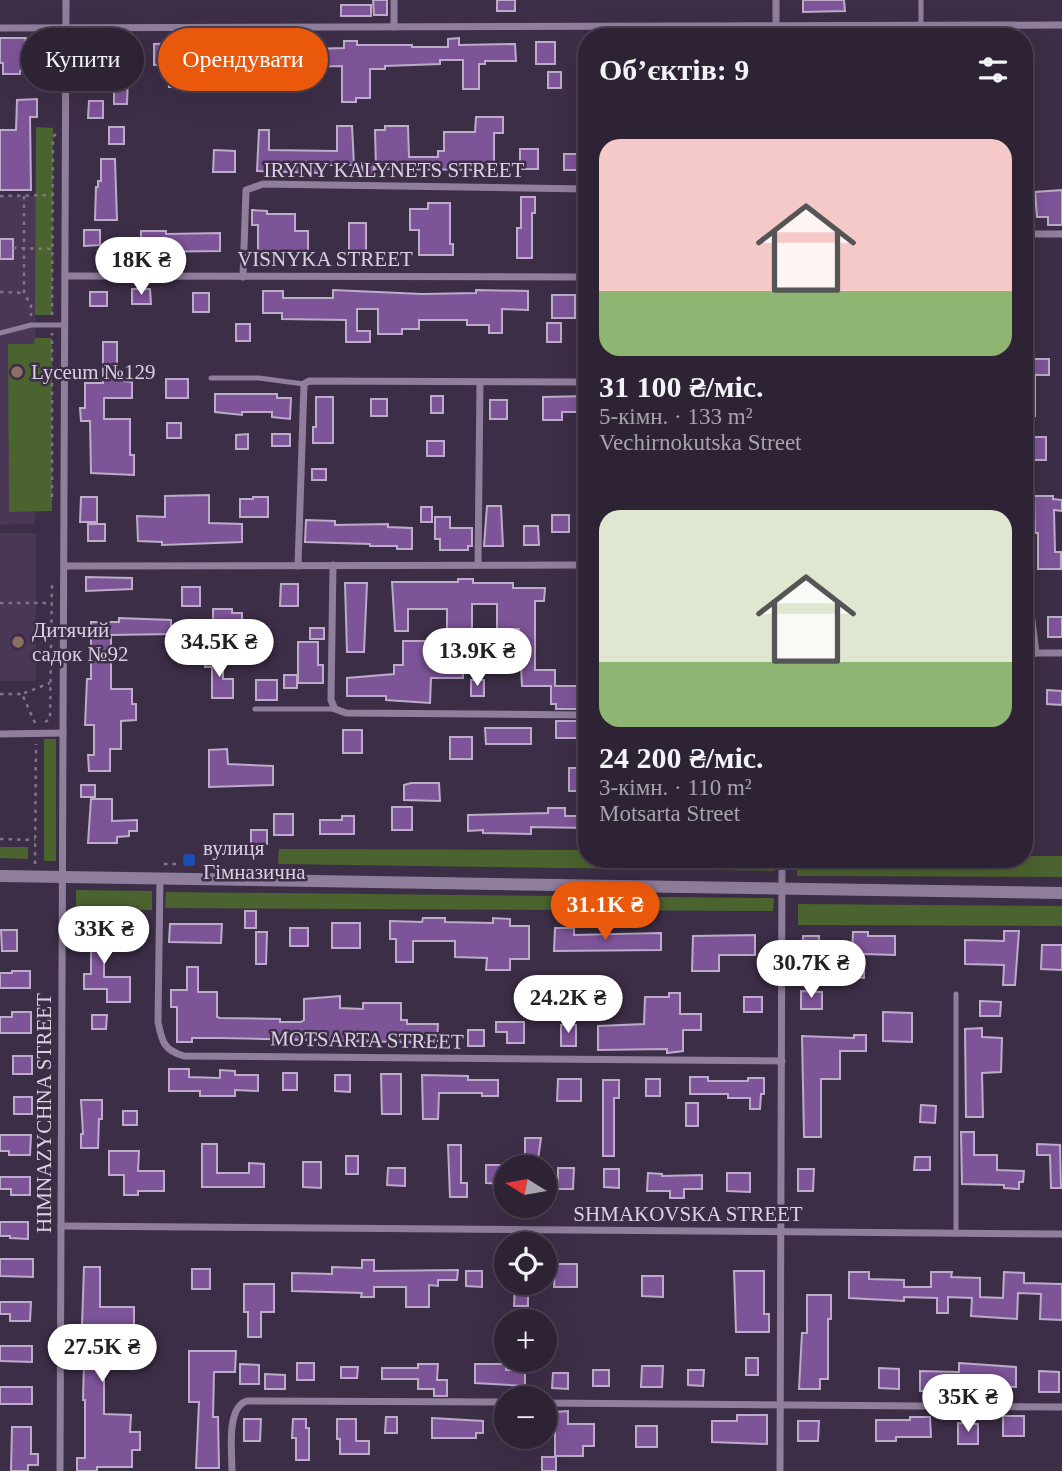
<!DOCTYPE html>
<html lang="uk">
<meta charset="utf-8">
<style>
:root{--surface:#2e2235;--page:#3a2f41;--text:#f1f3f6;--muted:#a7a4ad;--line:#493f50;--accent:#ea580c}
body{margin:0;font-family:Georgia,serif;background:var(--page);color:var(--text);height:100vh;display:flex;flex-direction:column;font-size:26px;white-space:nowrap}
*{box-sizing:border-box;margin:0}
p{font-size:23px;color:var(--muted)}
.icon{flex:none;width:38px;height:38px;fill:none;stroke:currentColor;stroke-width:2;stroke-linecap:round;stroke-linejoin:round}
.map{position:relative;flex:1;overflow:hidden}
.sheet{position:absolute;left:578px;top:28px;width:455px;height:840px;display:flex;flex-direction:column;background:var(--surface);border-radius:28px;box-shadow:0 7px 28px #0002,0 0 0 2px var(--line)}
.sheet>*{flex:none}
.top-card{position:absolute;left:21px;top:28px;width:452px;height:63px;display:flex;gap:14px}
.needle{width:46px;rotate:281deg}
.fabs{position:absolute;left:494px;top:1155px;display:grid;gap:14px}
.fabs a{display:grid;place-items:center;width:63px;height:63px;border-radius:50%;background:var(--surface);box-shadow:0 7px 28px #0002,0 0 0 2px var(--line);font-size:35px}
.price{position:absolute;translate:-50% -60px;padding:0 16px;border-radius:24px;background:#fff;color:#222;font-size:23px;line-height:46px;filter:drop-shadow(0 2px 4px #0008)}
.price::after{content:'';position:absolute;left:50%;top:42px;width:21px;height:16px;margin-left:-10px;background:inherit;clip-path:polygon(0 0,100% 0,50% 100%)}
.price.active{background:var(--accent);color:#fff}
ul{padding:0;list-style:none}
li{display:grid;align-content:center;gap:14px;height:371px;padding:0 21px}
li span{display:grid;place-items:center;height:217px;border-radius:21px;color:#555}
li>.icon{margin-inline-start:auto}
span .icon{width:126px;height:126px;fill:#fffc;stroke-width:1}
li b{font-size:30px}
h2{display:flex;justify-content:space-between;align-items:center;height:84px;padding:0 21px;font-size:30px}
.pill{padding:0 24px;border-radius:32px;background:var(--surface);box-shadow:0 7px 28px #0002,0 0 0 2px var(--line);font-size:24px;line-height:63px}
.pill.active{background:var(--accent);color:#fff}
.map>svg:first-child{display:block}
.built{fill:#493755}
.green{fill:#4b632e}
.building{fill:#7e5499;stroke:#bcabc9;stroke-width:2}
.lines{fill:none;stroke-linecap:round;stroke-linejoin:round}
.path{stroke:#807489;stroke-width:2.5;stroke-dasharray:3.5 5;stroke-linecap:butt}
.service{stroke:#907f9c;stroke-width:5}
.minor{stroke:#907f9c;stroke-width:7}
.tertiary{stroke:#907f9c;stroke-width:12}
.education-dot{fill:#8d6e63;stroke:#3d2e47;stroke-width:2.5}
.transit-dot{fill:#1a4fb4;stroke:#3d2e47;stroke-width:2.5}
.labels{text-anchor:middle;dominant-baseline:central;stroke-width:5;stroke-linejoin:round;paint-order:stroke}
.street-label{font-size:21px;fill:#dad1e1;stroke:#3d2e47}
.poi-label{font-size:21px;fill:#dad1e1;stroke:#3d2e47;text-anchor:start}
</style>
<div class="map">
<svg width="1062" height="1471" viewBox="0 0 1062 1471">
<rect width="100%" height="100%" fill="#3d2e47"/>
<g class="built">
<polygon points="0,196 36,196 35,524 0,525"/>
<rect x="0" y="533" width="36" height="148"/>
</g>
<g class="green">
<polygon points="36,127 53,128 52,315 35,315"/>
<polygon points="35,338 52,338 52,511 9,512 8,344 34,344"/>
<rect x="44" y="739" width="12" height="122"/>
<polygon points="0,847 28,847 28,859 0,858"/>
<polygon points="279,849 586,850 586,859 774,859 774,871 278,864"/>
<polygon points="1024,856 1062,856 1062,877 797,876 797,859 1024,859"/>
<polygon points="76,890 152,891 152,910 76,909"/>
<polygon points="166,892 774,898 773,911 165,908"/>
<polygon points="798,904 1062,906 1062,926 798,925"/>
</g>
<g class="building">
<polygon points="373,0 387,0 387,15 374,15"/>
<rect x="497" y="0" width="18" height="11"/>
<polygon points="803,0 844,0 845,11 803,12"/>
<rect x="341" y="5" width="30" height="11"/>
<polygon points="0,38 26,38 25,41 46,41 46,71 20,71 20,74 3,74 3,63 0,63"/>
<polygon points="459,38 459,45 515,44 516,61 485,61 485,64 479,64 479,89 463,89 463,60 440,60 440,64 385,66 385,69 370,69 370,98 356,98 356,102 342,102 342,66 310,67 310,49 344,48 344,41 357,41 357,45 412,45 412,47 448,47 448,39"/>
<polygon points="84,39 99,39 99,51 129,51 127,104 114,104 114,72 84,72"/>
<polygon points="219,42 219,63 183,63 183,87 169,87 168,65 154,65 154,44"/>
<rect x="536" y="42" width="19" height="22"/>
<polygon points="246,46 283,46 283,67 272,67 272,82 211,81 211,63 246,63"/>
<rect x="548" y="72" width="13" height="16"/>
<polygon points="37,99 37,117 30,117 31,190 0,190 0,130 16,130 17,100"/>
<polygon points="89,101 103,101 103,118 88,118"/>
<polygon points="476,117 503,117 503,133 494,133 494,170 376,169 375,130 385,130 385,126 408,126 409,157 438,157 438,151 444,151 444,132 475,132"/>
<polygon points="337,126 352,126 354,165 321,165 321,173 257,171 259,130 269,130 269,150 337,151"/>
<rect x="109" y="127" width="15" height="17"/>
<rect x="520" y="149" width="18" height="20"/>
<polygon points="214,150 235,151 235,172 213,172"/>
<rect x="564" y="154" width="17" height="16"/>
<polygon points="101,159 115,159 117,220 95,220 96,187 98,187 98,181 101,181"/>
<rect x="362" y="163" width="12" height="13"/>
<polygon points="1062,190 1062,225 1048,225 1048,217 1037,217 1035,192"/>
<polygon points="521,197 535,197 535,213 532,213 532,258 517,258 517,228 521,228"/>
<polygon points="428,203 450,203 450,244 453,244 453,255 419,255 419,230 410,230 410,209 428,209"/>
<polygon points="252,210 267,211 267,214 295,214 295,231 308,231 308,252 258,252 258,225 252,225"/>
<rect x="349" y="223" width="17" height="29"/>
<polygon points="84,230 100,230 100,245 84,246"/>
<polygon points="141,231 166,231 166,234 220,233 220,251 141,252"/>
<rect x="0" y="239" width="13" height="20"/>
<polygon points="132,289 150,289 151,304 132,304"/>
<polygon points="333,290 422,294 476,293 476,290 528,291 528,310 502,309 502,333 489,333 489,325 467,325 467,320 419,320 419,329 402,329 402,334 378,334 378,309 357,309 357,331 370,331 370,342 346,342 346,320 282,319 282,313 263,313 263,291 283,291 283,298 333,298"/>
<rect x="90" y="292" width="17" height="14"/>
<rect x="193" y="293" width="16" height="19"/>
<rect x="552" y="295" width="23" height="23"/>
<rect x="547" y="323" width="14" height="19"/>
<rect x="236" y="324" width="14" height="17"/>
<polygon points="103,342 117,342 117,376 124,376 124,381 132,382 132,398 104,398 104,419 130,419 130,455 134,455 134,475 91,473 90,421 81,421 80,408 85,408 85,383 103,383"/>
<polygon points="1024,359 1049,359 1049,375 1035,375 1035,416 1024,416"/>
<rect x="166" y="379" width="22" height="19"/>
<polygon points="215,394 277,394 277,398 291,398 290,419 272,417 272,412 242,412 242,415 215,412"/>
<rect x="431" y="396" width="12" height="17"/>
<polygon points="586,396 586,412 562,412 562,420 543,420 543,397"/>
<polygon points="316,397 333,397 333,443 313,443 313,427 316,427"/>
<rect x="371" y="399" width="16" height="17"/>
<rect x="490" y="400" width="17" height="19"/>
<rect x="167" y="423" width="14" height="15"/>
<polygon points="248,434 248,449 236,449 236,435"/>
<rect x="272" y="434" width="18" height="12"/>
<rect x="1029" y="437" width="17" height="23"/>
<rect x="427" y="441" width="17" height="15"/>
<rect x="312" y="469" width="14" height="11"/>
<polygon points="209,495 209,523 242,524 242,542 162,545 162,542 138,541 137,516 165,517 165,496"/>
<polygon points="1034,496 1053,496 1053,499 1062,500 1062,511 1054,510 1055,552 1061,552 1061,569 1038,569 1038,533 1035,533"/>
<polygon points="81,497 97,497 97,522 80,522"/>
<polygon points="253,497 268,497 268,517 240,517 240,499 253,499"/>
<polygon points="487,506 501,506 503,546 484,546"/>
<rect x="421" y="507" width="11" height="15"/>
<rect x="552" y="515" width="17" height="17"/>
<polygon points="435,517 450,517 450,528 472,528 472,546 468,546 468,550 440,550 440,539 435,539"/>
<polygon points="306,520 335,521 335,525 388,524 388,527 412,528 412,549 397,549 397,546 370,546 370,544 305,542"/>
<rect x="88" y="524" width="17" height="17"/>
<polygon points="524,526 538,526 539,545 524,545"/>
<polygon points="86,577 132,578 132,589 86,591"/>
<polygon points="458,579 473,579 473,583 513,583 513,588 545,588 544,601 535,601 535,670 555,670 555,686 586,686 586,700 577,700 577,709 556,709 556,704 551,704 551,686 522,686 519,629 497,629 497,604 472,604 472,644 463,644 463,678 431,678 430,703 386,700 386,696 347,696 347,678 394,674 394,665 403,665 403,641 447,641 447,609 408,609 408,631 395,631 392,582 458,582"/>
<polygon points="345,583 367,583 364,652 347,652"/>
<polygon points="281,584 298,584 298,606 280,606"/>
<rect x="182" y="587" width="18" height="19"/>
<polygon points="213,609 232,609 232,613 242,613 242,627 213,627"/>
<rect x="1048" y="617" width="14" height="20"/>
<polygon points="119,618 171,620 171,634 111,635 111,689 132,689 132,704 136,704 136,720 121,721 121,749 110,749 110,771 89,771 88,755 94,755 94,725 85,725 87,679 91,679 91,622 119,622"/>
<rect x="310" y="628" width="14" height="11"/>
<polygon points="298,642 318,642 318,665 323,665 323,683 298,683"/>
<polygon points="205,657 223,657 223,679 233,679 233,698 212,698 212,667 205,667"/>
<rect x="284" y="675" width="13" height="13"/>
<rect x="256" y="680" width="21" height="20"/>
<rect x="471" y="680" width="13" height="16"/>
<polygon points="1047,690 1062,691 1062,705 1047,704"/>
<rect x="556" y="721" width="21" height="17"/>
<polygon points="485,728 531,728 531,744 486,744"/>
<rect x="343" y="730" width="19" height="23"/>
<rect x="450" y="737" width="22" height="22"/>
<polygon points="227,749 228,764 273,766 273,785 209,787 209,750"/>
<rect x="569" y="768" width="14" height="23"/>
<polygon points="411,783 439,783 440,801 404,800 404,785"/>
<rect x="81" y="785" width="14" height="12"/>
<polygon points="91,799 112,799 112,821 137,820 137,831 129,831 129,836 117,837 117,843 88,843"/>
<rect x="392" y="807" width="20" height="23"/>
<polygon points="548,808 565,808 565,816 586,816 586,828 531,827 531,834 483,833 483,830 468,831 468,815 548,813"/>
<rect x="274" y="814" width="19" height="21"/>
<polygon points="342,816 354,816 354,834 320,834 320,820 342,820"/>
<rect x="251" y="830" width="16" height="14"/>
<rect x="245" y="911" width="11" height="17"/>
<polygon points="423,918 445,918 445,922 493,923 493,918 510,919 510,926 529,926 529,959 510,959 510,970 486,970 487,958 455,957 455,941 413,941 413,962 396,962 396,939 390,939 390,921 422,922"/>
<polygon points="86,921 107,921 107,941 104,941 104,977 130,977 130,1002 107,1002 107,989 84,989 84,974 91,974 91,941 86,940"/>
<rect x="332" y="923" width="28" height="25"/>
<polygon points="170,924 222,924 221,943 169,942"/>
<rect x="290" y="928" width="18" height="18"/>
<polygon points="555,928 574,928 574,935 661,933 661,950 554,951"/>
<polygon points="1,930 17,930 17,951 2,951"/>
<polygon points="1004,931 1019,931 1015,985 1003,985 1004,965 965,964 965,940 1004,941"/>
<polygon points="256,932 267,932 266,964 256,964"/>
<polygon points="853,932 868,932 868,936 895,936 895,955 864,954 864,978 851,977"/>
<polygon points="755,935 755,955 719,955 719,971 692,971 693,936"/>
<polygon points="803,936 819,936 819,960 802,960"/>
<polygon points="1042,945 1062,945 1062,970 1041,969"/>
<polygon points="187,967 198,967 198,992 217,992 217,1017 220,1018 280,1019 280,1022 301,1022 304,1020 304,999 340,996 340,1008 363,1009 363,1003 401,1003 401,1020 407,1020 407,1024 438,1024 437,1043 220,1038 192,1038 192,1042 177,1042 177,1007 171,1007 171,990 187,990"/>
<polygon points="12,971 30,971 30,988 0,988 0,973 12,973"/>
<polygon points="801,991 822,992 822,1009 801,1009"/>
<polygon points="669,993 680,993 680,1014 701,1014 701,1030 683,1030 683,1051 667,1053 667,1049 598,1050 598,1026 644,1024 645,997 669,997"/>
<rect x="744" y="997" width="18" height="15"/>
<polygon points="980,1001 1001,1002 1000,1016 980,1016"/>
<polygon points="12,1012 31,1012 31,1033 0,1033 0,1017 12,1017"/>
<polygon points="883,1012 912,1013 912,1042 883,1041"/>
<polygon points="92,1015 107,1015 106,1029 92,1029"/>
<polygon points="496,1022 524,1022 524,1043 507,1043 507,1032 496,1032"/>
<rect x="561" y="1025" width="15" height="21"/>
<polygon points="982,1028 982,1037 1002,1038 1001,1072 982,1073 983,1117 966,1117 965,1029"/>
<rect x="468" y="1030" width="16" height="16"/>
<polygon points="854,1035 866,1035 866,1051 840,1051 840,1079 821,1079 821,1137 804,1137 802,1036 854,1038"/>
<rect x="13" y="1056" width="19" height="18"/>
<polygon points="169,1069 189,1069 189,1077 220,1078 220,1070 235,1071 235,1075 258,1075 258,1091 235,1090 235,1096 200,1096 200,1091 169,1091"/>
<rect x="283" y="1073" width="14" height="17"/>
<polygon points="381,1074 401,1074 401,1114 382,1114"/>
<polygon points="335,1075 350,1075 350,1092 335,1091"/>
<polygon points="422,1075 468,1076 468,1080 498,1080 498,1096 482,1096 482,1093 439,1093 438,1119 423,1119"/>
<polygon points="690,1077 708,1077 708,1081 748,1081 748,1078 764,1078 764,1094 761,1094 760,1109 750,1109 750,1098 728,1098 728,1094 690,1094"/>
<polygon points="558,1079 581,1079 581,1101 557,1101"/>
<rect x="646" y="1079" width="14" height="17"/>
<polygon points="603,1080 619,1080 619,1098 614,1098 614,1156 603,1156"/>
<rect x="14" y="1097" width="18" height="17"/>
<polygon points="81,1100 102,1100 102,1119 99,1119 98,1148 81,1148 81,1134 83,1134"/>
<rect x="686" y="1103" width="12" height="23"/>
<polygon points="921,1105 936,1106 935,1123 920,1122"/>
<rect x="123" y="1111" width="14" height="14"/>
<polygon points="961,1132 974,1132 974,1155 997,1155 997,1170 1024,1171 1023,1182 1019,1182 1019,1189 1004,1188 1004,1185 962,1184"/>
<polygon points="0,1135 31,1135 30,1155 9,1155 9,1151 0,1151"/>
<polygon points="525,1138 541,1138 537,1167 520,1167 521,1155 525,1155"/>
<polygon points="202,1144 217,1144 217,1173 249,1173 249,1163 264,1164 264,1187 202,1187"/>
<polygon points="1037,1144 1060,1145 1061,1188 1051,1188 1050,1155 1037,1155"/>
<polygon points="448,1145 461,1145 461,1183 467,1183 467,1197 450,1197"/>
<polygon points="109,1151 139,1151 138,1171 164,1171 164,1191 138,1191 138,1195 124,1195 124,1175 109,1175"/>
<rect x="346" y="1156" width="12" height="18"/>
<polygon points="915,1157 930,1157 930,1170 914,1170"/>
<polygon points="303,1162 321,1162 321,1188 303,1187"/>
<polygon points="486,1165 506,1165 506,1184 486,1183"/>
<polygon points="388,1168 405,1168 405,1186 387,1185"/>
<polygon points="558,1168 574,1168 573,1189 558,1189"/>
<polygon points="604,1169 619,1169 619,1188 604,1187"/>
<polygon points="798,1169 814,1169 813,1191 798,1191"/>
<polygon points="648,1173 662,1174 662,1176 702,1175 702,1189 684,1189 684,1198 670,1198 670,1191 647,1191"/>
<polygon points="727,1173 750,1173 750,1192 727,1191"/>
<polygon points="0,1177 30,1177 30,1195 11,1195 11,1189 0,1189"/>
<polygon points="0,1222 28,1222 28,1239 10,1238 10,1236 0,1236"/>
<polygon points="0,1259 33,1259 33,1277 0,1276"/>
<polygon points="362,1260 374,1260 374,1271 458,1270 457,1280 438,1280 438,1286 429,1285 429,1307 406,1307 406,1287 374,1287 374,1297 361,1297 362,1293 292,1291 292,1273 332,1274 332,1267 362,1268"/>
<polygon points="555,1264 577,1264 577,1287 554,1287"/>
<polygon points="84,1267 100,1267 100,1307 134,1307 134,1326 108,1325 107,1372 104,1372 104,1414 131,1415 130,1432 140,1432 140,1450 132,1450 132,1467 97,1467 97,1471 77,1471 77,1458 85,1458 85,1400 83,1400 85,1325 82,1325"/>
<rect x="192" y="1269" width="18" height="20"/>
<polygon points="466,1271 482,1271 482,1287 466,1286"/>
<polygon points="734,1271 764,1271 764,1314 769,1314 769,1332 736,1332"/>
<polygon points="849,1272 869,1272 869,1279 904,1280 904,1287 931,1287 931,1272 952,1272 951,1277 980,1278 980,1297 1003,1298 1004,1272 1024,1273 1024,1283 1062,1284 1062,1320 1040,1319 1041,1294 1018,1293 1017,1319 971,1316 972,1298 948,1297 948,1313 937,1313 937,1298 904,1297 904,1301 849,1298"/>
<polygon points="642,1276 663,1276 663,1297 642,1296"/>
<polygon points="515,1283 528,1283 528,1306 514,1306"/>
<polygon points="244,1284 274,1284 274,1312 261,1312 261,1337 248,1337 248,1312 244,1312"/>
<polygon points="807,1295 831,1295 831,1319 828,1319 828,1379 820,1379 820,1389 799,1389 802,1333 807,1333"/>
<polygon points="0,1302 31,1302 30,1321 10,1321 10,1314 0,1314"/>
<polygon points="0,1346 32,1346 32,1362 0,1361"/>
<polygon points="189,1351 236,1351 235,1372 214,1372 213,1417 218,1417 219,1468 196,1468 199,1402 189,1402"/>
<rect x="746" y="1358" width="12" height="17"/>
<rect x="297" y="1363" width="17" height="17"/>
<polygon points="959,1363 1016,1367 1016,1387 941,1383 940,1391 920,1391 920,1371 959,1372"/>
<polygon points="240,1364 259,1365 259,1384 240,1384"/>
<polygon points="418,1364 438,1364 437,1380 447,1380 447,1396 434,1396 434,1389 418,1389 418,1379 382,1379 382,1368 418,1368"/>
<polygon points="475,1364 506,1364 506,1370 525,1370 525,1386 475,1383"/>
<polygon points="642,1366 663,1366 662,1387 641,1387"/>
<polygon points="341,1367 358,1367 357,1378 341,1378"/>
<polygon points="879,1368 899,1369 899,1389 879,1388"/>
<rect x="593" y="1370" width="16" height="16"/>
<polygon points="688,1370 704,1370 703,1386 688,1385"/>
<polygon points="1039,1371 1059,1372 1059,1392 1039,1392"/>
<polygon points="553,1373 568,1373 568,1389 552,1388"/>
<polygon points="265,1374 285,1375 285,1389 265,1389"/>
<rect x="0" y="1387" width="32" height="17"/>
<polygon points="568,1411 568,1424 594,1424 594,1446 583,1446 583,1456 555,1456 555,1412"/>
<polygon points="737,1415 767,1415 767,1444 712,1442 712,1421 737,1421"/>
<rect x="1003" y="1416" width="21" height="20"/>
<polygon points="386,1417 397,1417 397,1433 385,1433"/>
<polygon points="910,1417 930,1417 931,1437 896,1437 896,1441 876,1441 876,1420 910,1420"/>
<polygon points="432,1418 483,1421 483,1433 476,1433 476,1438 432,1438"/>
<polygon points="244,1419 261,1419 260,1441 244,1441"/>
<polygon points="293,1419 306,1419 306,1428 309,1428 309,1460 296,1460 296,1438 292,1438"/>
<polygon points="337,1419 356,1419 356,1441 369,1441 369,1454 340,1454 340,1439 337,1439"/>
<polygon points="798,1421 819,1421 818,1441 798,1441"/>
<polygon points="958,1423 978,1424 978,1444 958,1444"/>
<rect x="636" y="1426" width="21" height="21"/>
<polygon points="12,1427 31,1427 31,1454 38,1454 38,1465 28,1465 28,1471 11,1471"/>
<rect x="542" y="1457" width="14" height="14"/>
</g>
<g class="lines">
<g class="path">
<polyline points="0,196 53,195"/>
<polyline points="24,196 24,293 31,305 31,316"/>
<polyline points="13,248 53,249"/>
<polyline points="0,292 24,293"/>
<polyline points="52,315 53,137 56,134"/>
<polyline points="52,497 52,333"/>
<polyline points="0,603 52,603"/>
<polyline points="0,694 22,694"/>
<polyline points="45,722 50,719 52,585"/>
<polyline points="35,723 22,694 50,683"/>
<polyline points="0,839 35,840"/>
<polyline points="35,864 36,744"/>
<polyline points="164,864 178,864"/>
</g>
<g class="service">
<polyline points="921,26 921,0"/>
<polyline points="0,333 31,325 65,325"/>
<polyline points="211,378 259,378 304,384"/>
<polyline points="255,709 335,709"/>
<polyline points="956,994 956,1234"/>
</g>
<g class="minor">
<polyline points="394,27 394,0"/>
<polyline points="0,28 1062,25"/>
<polyline points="776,37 776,0"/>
<polyline points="1024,234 1062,234"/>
<polyline points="65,276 586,277"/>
<polyline points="243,277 246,190 263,184 586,189"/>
<polyline points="1024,557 1036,653"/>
<polyline points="333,565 331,700 335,709 346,713 586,715"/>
<polyline points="478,565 480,382"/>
<polyline points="64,566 586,565"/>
<polyline points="298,566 304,384 309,381 586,382"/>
<polyline points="1024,653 1062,653"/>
<polyline points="0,734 63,733"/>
<path d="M160 878 158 1022C162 1041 163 1050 184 1056L782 1061"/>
<polyline points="61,1226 1062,1234"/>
<polyline points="544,1403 1062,1407"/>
<polyline points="60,1471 66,0"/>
<path d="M232 1471C232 1452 226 1407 247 1401L506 1402"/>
<polyline points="780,1471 782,859"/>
</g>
<polyline class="tertiary" points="0,876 1062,893"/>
</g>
<g class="education-dot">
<circle cx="17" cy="372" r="7"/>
<circle cx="18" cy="642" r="7"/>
</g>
<rect class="transit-dot" x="182" y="853" width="14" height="14" rx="3.5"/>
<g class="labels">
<g class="street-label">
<text x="394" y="170">IRYNY KALYNETS STREET</text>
<text x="325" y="259">VISNYKA STREET</text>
<text transform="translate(367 1040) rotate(1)">MOTSARTA STREET</text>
<text transform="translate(44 1113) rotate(-90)">HIMNAZYCHNA STREET</text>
<text x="688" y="1214">SHMAKOVSKA STREET</text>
</g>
<g class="poi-label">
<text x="31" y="372">Lyceum №129</text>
<text x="32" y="630">Дитячий<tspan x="32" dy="24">садок №92</tspan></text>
<text x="203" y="848">вулиця<tspan x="203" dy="24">Гімназична</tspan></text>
</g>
</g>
</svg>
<div class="fabs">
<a><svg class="needle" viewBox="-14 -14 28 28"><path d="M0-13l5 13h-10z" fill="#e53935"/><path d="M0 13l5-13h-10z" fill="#a7a4ad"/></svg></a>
<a><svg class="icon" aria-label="locate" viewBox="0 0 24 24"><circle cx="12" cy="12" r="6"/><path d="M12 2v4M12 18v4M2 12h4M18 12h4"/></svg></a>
<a>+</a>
<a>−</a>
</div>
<b class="price" style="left:141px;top:297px">18K ₴</b>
<b class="price" style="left:219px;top:679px">34.5K ₴</b>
<b class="price" style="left:477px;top:688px">13.9K ₴</b>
<b class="price active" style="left:605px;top:942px">31.1K ₴</b>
<b class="price" style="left:104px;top:966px">33K ₴</b>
<b class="price" style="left:811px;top:1000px">30.7K ₴</b>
<b class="price" style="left:568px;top:1035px">24.2K ₴</b>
<b class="price" style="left:102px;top:1384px">27.5K ₴</b>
<b class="price" style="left:968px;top:1434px">35K ₴</b>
<div class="top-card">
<a class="pill">Купити</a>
<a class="pill active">Орендувати</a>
</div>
<section class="sheet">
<h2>Об’єктів: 9<svg class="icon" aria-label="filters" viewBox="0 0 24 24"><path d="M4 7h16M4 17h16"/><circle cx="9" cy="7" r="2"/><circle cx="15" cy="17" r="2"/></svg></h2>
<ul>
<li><span style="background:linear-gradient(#f6c9c9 70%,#8fb573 0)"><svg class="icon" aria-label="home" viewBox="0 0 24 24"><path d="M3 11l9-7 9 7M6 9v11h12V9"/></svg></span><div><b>31 100 ₴/міс.</b><p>5-кімн. · 133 m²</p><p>Vechirnokutska Street</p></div></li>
<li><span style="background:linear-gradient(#dfe7d0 70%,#8fb573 0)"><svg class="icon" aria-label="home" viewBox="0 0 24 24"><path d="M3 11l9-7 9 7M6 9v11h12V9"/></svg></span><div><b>24 200 ₴/міс.</b><p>3-кімн. · 110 m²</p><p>Motsarta Street</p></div></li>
</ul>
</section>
</div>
